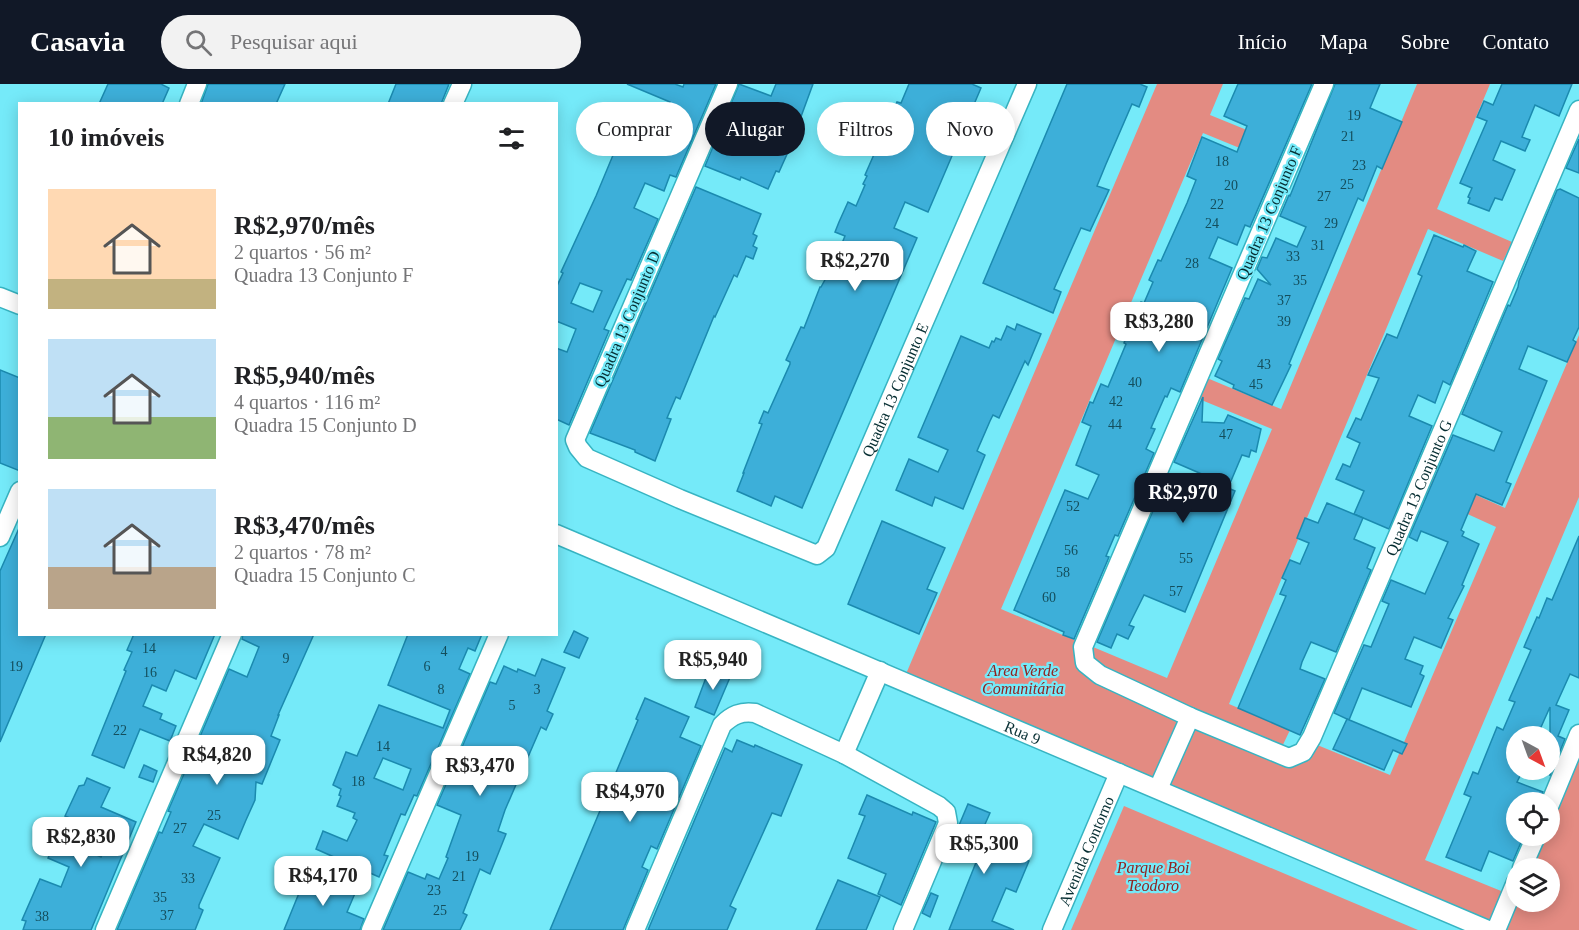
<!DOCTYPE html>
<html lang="pt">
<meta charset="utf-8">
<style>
:root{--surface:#fff;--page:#f2f2f2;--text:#202124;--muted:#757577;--accent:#111827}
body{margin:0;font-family:Georgia,serif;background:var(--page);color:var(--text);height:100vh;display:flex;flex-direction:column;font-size:22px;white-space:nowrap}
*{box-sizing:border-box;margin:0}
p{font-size:20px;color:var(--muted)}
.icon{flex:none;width:33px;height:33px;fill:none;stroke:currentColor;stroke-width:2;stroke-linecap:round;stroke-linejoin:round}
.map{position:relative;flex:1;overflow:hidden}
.drawer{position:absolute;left:18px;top:18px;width:540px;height:534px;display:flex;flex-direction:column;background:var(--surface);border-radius:0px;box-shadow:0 3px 15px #0003}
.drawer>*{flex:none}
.hud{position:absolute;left:576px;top:18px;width:570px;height:54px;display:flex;gap:12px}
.needle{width:39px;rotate:139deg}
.controls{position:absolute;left:1506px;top:642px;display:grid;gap:12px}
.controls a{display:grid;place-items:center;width:54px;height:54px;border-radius:50%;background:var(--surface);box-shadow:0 3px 15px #0003;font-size:30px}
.price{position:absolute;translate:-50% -51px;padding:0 14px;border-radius:12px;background:#fff;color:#222;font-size:20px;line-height:39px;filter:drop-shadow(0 2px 3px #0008)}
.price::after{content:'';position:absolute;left:50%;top:36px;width:18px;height:14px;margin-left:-9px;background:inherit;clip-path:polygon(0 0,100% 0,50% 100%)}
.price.selected{background:var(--accent);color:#fff}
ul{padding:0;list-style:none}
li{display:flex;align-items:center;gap:18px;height:150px;padding:0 30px}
li span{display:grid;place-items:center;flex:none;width:168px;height:120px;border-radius:0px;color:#555}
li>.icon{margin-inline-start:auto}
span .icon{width:72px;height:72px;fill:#fffc;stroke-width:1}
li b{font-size:26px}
h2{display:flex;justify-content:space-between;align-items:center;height:72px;padding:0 30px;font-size:26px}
.chip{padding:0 21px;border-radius:27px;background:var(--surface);box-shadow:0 3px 15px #0003;font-size:21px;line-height:54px}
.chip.selected{background:var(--accent);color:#fff}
header{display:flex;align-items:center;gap:36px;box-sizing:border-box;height:84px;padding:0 30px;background:var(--accent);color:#fff}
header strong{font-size:28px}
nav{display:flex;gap:33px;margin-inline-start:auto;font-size:21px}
.search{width:420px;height:54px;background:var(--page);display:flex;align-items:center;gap:15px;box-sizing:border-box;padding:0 21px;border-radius:33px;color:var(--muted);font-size:22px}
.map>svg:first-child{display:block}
.green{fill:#e38b82}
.building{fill:#3dafd9;stroke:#1b8aaf;stroke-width:1.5;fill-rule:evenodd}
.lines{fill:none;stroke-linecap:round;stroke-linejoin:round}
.minor-casing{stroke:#37b4c2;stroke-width:21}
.minor{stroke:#fff;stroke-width:18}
.labels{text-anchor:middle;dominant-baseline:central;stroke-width:4.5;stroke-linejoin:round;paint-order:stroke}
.number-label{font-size:14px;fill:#144e5c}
.street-label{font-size:16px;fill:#062e32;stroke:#75eaf9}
.park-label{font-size:16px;font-style:italic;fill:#912220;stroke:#75eaf9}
</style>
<header>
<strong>Casavia</strong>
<div class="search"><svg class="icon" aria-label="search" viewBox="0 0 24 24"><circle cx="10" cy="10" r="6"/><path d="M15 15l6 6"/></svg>Pesquisar aqui</div>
<nav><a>Início</a><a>Mapa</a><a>Sobre</a><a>Contato</a></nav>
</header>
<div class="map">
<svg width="1579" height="846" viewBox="0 0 1579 846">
<rect width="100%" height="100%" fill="#75eaf9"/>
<g class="green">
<polygon points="1157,0 1223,0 1210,31 1284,61 1276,79 1203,49 1001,525 1084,560 1085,578 1093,563 1167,594 1272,345 1199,315 1207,294 1281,325 1417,0 1490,0 1437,125 1512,158 1503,177 1428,145 1229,620 1290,646 1279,669 1310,658 1390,691 1496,443 1417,407 1425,388 1505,424 1579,251 1579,413 1425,776 1511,811 1516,818 1550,818 1550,784 1522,784 1536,752 1550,752 1550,719 1579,649 1579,846 1488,846 903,597"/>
<polygon points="1124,722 1418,846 1071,846"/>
</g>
<g class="building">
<polygon points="108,0 161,0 169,4 162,20 99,20"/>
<polygon points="208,0 285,0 276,20 201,20"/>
<polygon points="396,0 449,0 441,20 388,20"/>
<path d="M627 0H675L683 3 684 0H716L676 93 670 91 664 107 645 99 634 124 658 135 631 196 627 195 604 245 609 247 569 341 556 335V264L567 268 576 245 556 237V204L563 189 561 188 596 112 631 28 661 41 670 18ZM580 199 602 207 593 228 571 219Z"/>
<polygon points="739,0 771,12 776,0 813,0 788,68 779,88 776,87 768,105 741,93 740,96 705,82"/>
<polygon points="909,0 972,0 981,4 928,128 905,118 894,144 917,154 802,424 775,412 771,422 737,407 744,389 743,389 762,340 759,339 764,327 768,329 790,280 790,278 786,276 801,243 804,244 820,203 821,203 833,181 845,152 835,148 839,138 848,118 856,122 865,101 863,100 867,92 865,91 879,59 897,18 901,19"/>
<polygon points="1067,0 1140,0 1147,3 1139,23 1132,20 1106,80 1097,102 1109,106 1090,147 1081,144 1072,164 1054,205 1061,208 1053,229 983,199"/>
<polygon points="1238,0 1312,0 1250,143 1245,141 1237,161 1218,153 1209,174 1232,184 1180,308 1171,304 1167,313 1165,312 1151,344 1155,345 1146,365 1154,369 1118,452 1115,451 1106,472 1109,473 1074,555 1063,551 1064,548 1014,526 1065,406 1088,415 1099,391 1076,381 1091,342 1082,338 1090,318 1093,319 1101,300 1108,303 1126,260 1124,259 1141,218 1144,219 1153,198 1149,196 1158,176 1161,177 1187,119 1196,96 1187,92 1202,53 1237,68 1247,42 1224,32"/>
<polygon points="1335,0 1380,0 1370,24 1402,38 1382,85 1377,82 1363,117 1358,114 1289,280 1291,281 1272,321 1233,304 1234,301 1215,292 1222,277 1218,275 1245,214 1249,215 1258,195 1271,201 1257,185 1262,173 1267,174 1276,154 1297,163 1306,143 1280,132 1289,111 1290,112"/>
<polygon points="1502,0 1572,0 1559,32 1535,21 1522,53 1530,56 1525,67 1501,57 1493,76 1515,86 1502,116 1495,114 1489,127 1468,119 1470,114 1468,113 1472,104 1460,99 1487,37 1477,33 1484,17 1493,21"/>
<polygon points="1579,55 1579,89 1566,84"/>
<polygon points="696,103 761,130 753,150 757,152 753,162 757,164 753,175 746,172 737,193 734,191 715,233 714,232 680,315 676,313 667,334 671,335 655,377 635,368 635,366 590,349"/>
<polygon points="1560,105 1579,114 1579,243 1573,256 1576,258 1567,278 1528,262 1519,285 1547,297 1506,398 1511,400 1502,421 1476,410 1461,446 1464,448 1462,452 1479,460 1462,501 1464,502 1448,534 1453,536 1441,564 1414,553 1405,575 1423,582 1420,590 1424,592 1411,623 1362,604 1349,636 1334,629 1364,561 1371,563 1389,520 1382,517 1391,496 1425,510 1448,458 1421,447 1417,457 1409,453 1453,351 1494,367 1502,348 1462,330 1508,221 1510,222 1518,203 1519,197 1557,106"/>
<polygon points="1434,151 1463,163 1464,161 1476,167 1467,187 1493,198 1450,301 1443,297 1435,319 1418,311 1409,332 1432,342 1389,445 1354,430 1364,407 1336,395 1343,380 1350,383 1360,359 1347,353 1356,334 1361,336 1379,294 1368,291 1387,250 1397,254 1422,192 1418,190"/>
<polygon points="1017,240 1041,250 1028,281 1025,277 999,334 993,331 990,337 977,367 985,371 963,425 935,413 932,422 896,406 909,375 938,388 948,366 918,353 961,252 989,264 992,257 994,258 996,254 1001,256 1007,242 1015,246"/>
<polygon points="0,286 20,294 20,387 0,379"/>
<polygon points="1203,313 1202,338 1224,339 1228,331 1261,345 1256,368 1251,366 1249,373 1242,371 1228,404 1235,407 1185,528 1144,511 1129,541 1134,543 1128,555 1117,550 1111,564 1097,558 1161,408 1191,421 1204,391 1174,378"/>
<polygon points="1327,419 1363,434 1354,455 1375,464 1367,484 1371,486 1336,568 1311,558 1302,578 1300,585 1325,595 1300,651 1238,624 1286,512 1280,510 1286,496 1282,494 1290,476 1300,480 1309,459 1297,454 1305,434 1318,439"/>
<polygon points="882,437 945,464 927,505 937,509 919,550 848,520"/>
<polygon points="20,442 20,550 46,550 0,658 0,487"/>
<polygon points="1579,452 1579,594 1570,590 1556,621 1569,626 1558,652 1565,655 1550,692 1550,623 1537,652 1516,652 1516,658 1510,674 1516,677 1516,686 1523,686 1517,698 1543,708 1539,718 1516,718 1516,754 1522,756 1513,777 1489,767 1481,787 1446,773 1471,713 1464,710 1473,688 1478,690 1497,643 1503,646 1515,618 1509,616 1531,566 1524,563 1537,533 1539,534 1547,514 1552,516"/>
<polygon points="574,547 588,554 579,574 564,568"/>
<polygon points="134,550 215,550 196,595 175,586 166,607 152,601 143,622 162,630 160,635 176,642 170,657 140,645 124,684 92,671 126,587 124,586 132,568 127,566"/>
<polygon points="243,550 314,550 278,631 279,631 271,652 280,656 262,700 256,698 255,716 246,736 238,755 204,740 193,762 220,774 199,821 199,824 203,826 195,846 117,846 159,748 162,749 171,728 168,727 229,585 247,593 259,563 242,555"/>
<path d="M408 550H482L475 567 468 564 459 585 470 590 417 712 414 711 405 731 401 730 384 771 388 772 379 793 316 765 323 747 347 757 357 736 353 734 355 729 337 722 341 712 339 711 341 705 333 701 346 668 357 672 379 621 443 644 450 626 388 601ZM383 674 411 685 403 706 374 694Z"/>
<polygon points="542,575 565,584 547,627 553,630 546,646 541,643 505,726 498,747 506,750 490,790 480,785 463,829 467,831 460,846 383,846 408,788 425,795 427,790 439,795 448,774 446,773 461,731 437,721 490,598 496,600 504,582 517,588 518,585 535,592"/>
<polygon points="710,583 731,591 714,631 695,623"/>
<polygon points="645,614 689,633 680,653 701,662 657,765 651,762 642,783 648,786 623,846 550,846 638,636 636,635"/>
<polygon points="1347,635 1407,660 1402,670 1393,666 1384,686 1333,665"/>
<polygon points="737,656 754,663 755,661 802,681 781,732 772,729 730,822 736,825 727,846 648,846 725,664 732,668"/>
<polygon points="144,681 157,687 153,698 139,693"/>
<polygon points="87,694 110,704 101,723 136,738 91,846 23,846 26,837 22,836 40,795 61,803 69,783 48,774 57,753 101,773 110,751 65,732 79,702 84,701"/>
<polygon points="867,711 912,731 913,728 936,738 901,821 878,810 886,790 848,774 865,732 859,730"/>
<polygon points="968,720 990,729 978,756 1029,777 1016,808 1006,804 992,837 1014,846 949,846 977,776 949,765"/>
<polygon points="308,787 356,807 347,828 364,835 360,846 284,846"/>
<polygon points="838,796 880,813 866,846 816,846"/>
<polygon points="931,809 938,812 930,833 922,829"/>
</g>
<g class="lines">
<g class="minor-casing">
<g id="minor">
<path id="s1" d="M728 0 575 356 578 363 587 374 680 415 817 471 826 464 1027 0"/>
<path id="s2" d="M1324 0 1083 563 1085 579 1100 591 1190 633 1289 674 1303 668 1312 653 1579 26"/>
<polyline points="189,20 197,0"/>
<polyline points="453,20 462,0"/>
<polyline points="0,213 20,221"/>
<path id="s3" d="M556 450 1488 846"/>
<polyline points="0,453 20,407"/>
<polyline points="844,670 880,587"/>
<polyline points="1158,705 1190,633"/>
<polyline points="1550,720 1579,650"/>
<polyline points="1522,784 1536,752"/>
<polyline points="105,846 232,550"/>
<polyline points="371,846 499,550"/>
<path d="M635 846 722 641C732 631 741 627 755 629L844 670 939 722 946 728 948 739 903 846"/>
<path id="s4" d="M1052 846 1119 689"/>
<polyline points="1496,846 1516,798"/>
</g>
</g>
<use href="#minor" class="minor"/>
</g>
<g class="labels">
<g class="number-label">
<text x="1354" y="31">19</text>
<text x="1348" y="52">21</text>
<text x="1222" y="77">18</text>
<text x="1359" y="81">23</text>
<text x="1347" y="100">25</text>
<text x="1231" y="101">20</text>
<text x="1324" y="112">27</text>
<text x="1217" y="120">22</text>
<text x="1212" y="139">24</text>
<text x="1331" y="139">29</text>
<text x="1318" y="161">31</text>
<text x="1293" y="172">33</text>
<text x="1192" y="179">28</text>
<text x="1300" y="196">35</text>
<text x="1284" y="216">37</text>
<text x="1284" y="237">39</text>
<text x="1264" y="280">43</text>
<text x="1135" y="298">40</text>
<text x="1256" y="300">45</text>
<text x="1116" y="317">42</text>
<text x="1115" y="340">44</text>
<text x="1226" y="350">47</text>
<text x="1073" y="422">52</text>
<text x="1071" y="466">56</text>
<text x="1186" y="474">55</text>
<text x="1063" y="488">58</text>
<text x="1176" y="507">57</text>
<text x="1049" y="513">60</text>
<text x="149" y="564">14</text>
<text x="444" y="567">4</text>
<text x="286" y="574">9</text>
<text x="16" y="582">19</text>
<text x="427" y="582">6</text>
<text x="150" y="588">16</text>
<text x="441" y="605">8</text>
<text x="537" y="605">3</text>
<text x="512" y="621">5</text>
<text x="120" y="646">22</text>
<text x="383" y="662">14</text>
<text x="358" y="697">18</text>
<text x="214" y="731">25</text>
<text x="180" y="744">27</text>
<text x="472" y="772">19</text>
<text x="459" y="792">21</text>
<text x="188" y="794">33</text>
<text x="434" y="806">23</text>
<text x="160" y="813">35</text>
<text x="440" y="826">25</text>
<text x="167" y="831">37</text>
<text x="42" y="832">38</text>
</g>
<g class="street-label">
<text transform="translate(1269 129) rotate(-67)">Quadra 13 Conjunto F</text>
<text transform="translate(627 235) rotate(-67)">Quadra 13 Conjunto D</text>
<text stroke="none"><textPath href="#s1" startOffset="843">Quadra 13 Conjunto E</textPath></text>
<text stroke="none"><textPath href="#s2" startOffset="1158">Quadra 13 Conjunto G</textPath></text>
<text stroke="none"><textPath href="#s3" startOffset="507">Rua 9</textPath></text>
<text stroke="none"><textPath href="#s4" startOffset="86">Avenida Contorno</textPath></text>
</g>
<g class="park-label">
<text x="1023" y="586">Area Verde<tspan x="1023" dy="18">Comunitária</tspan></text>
<text x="1153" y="783">Parque Boi<tspan x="1153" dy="18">Teodoro</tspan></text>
</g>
</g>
</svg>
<div class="controls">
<a><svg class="needle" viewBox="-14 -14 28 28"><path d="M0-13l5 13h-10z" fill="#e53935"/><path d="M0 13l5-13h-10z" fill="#757577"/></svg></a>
<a><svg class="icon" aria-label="locate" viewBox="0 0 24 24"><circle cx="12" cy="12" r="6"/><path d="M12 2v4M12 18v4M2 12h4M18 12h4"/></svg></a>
<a><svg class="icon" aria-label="layers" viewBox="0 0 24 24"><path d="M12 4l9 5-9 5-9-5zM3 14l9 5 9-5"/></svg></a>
</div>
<b class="price" style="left:855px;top:208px">R$2,270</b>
<b class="price" style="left:1159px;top:269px">R$3,280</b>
<b class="price selected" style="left:1183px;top:440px">R$2,970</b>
<b class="price" style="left:713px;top:607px">R$5,940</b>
<b class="price" style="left:217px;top:702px">R$4,820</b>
<b class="price" style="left:480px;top:713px">R$3,470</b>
<b class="price" style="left:630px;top:739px">R$4,970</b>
<b class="price" style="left:81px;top:784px">R$2,830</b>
<b class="price" style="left:984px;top:791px">R$5,300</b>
<b class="price" style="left:323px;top:823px">R$4,170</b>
<div class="hud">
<a class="chip">Comprar</a>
<a class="chip selected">Alugar</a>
<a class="chip">Filtros</a>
<a class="chip">Novo</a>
</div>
<section class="drawer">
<h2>10 imóveis<svg class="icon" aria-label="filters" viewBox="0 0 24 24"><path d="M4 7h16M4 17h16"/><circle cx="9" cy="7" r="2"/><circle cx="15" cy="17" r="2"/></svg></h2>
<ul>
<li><span style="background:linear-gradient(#ffd9b3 75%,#c2b280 0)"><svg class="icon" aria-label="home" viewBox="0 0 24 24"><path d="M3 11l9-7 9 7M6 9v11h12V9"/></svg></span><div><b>R$2,970/mês</b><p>2 quartos · 56 m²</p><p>Quadra 13 Conjunto F</p></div></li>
<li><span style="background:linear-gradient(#bfe0f5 65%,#8fb573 0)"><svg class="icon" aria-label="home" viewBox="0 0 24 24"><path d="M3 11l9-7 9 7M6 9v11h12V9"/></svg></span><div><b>R$5,940/mês</b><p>4 quartos · 116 m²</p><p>Quadra 15 Conjunto D</p></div></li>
<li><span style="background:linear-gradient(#bfe0f5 65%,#b9a48a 0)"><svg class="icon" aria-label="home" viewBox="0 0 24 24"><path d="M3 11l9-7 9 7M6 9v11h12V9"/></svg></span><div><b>R$3,470/mês</b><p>2 quartos · 78 m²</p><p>Quadra 15 Conjunto C</p></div></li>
</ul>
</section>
</div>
